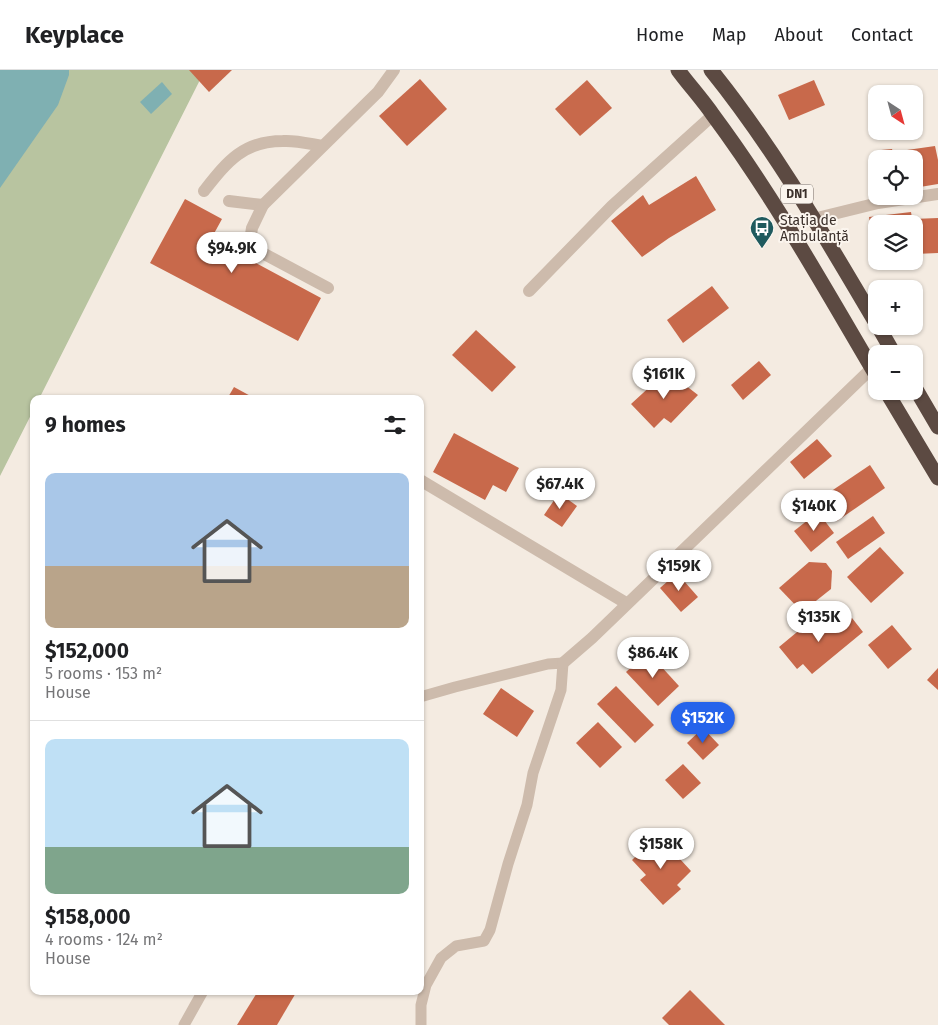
<!DOCTYPE html>
<meta charset="utf-8">
<style>
:root{--surface:#fff;--page:#f2f2f2;--text:#202124;--muted:#757577;--line:#e0e0e0;--accent:#2563eb}
body{margin:0;font-family:"Fira Sans",sans-serif;background:var(--page);color:var(--text);height:100vh;display:flex;flex-direction:column;font-size:19px;white-space:nowrap}
*{box-sizing:border-box;margin:0}
p{font-size:16px;color:var(--muted)}
.icon{flex:none;width:28px;height:28px;fill:none;stroke:currentColor;stroke-width:2;stroke-linecap:round;stroke-linejoin:round}
.map{position:relative;flex:1;overflow:hidden}
.drawer{position:absolute;left:30px;top:325px;width:394px;height:600px;display:flex;flex-direction:column;background:var(--surface);border-radius:10px;box-shadow:0 1px 4px #0004}
.drawer>*{flex:none}
.needle{width:32px;rotate:144deg}
.tools{position:absolute;left:868px;top:15px;display:grid;gap:10px}
.tools a{display:grid;place-items:center;width:55px;height:55px;border-radius:10px;background:var(--surface);box-shadow:0 1px 4px #0004;font-size:25px}
.price{position:absolute;translate:-50% -42px;padding:0 11px;border-radius:18px;background:#fff;color:#222;font-size:16px;line-height:32px;filter:drop-shadow(0 1px 2px #0008)}
.price::after{content:'';position:absolute;left:50%;top:30px;width:15px;height:11px;margin-left:-8px;background:inherit;clip-path:polygon(0 0,100% 0,50% 100%)}
.price.active{background:var(--accent);color:#fff}
ul{padding:0;list-style:none}
li{display:grid;align-content:center;gap:10px;height:265px;padding:0 15px}
li+li{border-top:1px solid var(--line)}
li span{display:grid;place-items:center;height:155px;border-radius:10px;color:#555}
li>.icon{margin-inline-start:auto}
span .icon{width:90px;height:90px;fill:#fffc;stroke-width:1}
li b{font-size:21px}
h2{display:flex;justify-content:space-between;align-items:center;height:60px;padding:0 15px;font-size:21px}
header{display:flex;align-items:center;gap:30px;box-sizing:border-box;height:70px;padding:0 25px;background:var(--surface);border-bottom:1px solid var(--line)}
header strong{font-size:24px}
nav{display:flex;gap:28px;margin-inline-start:auto;font-size:18px}
.map>svg:first-child{display:block}
.green{fill:#b8c4a0}
.water{fill:#7fb0b2}
.building{fill:#c8694b}
.lines{fill:none;stroke-linecap:round;stroke-linejoin:round}
.lane{stroke:#cdbbac;stroke-width:11}
.street{stroke:#cdbbac;stroke-width:12}
.highway{stroke:#5c4a42;stroke-width:15}
.labels{text-anchor:middle;dominant-baseline:central;stroke-width:4;stroke-linejoin:round;paint-order:stroke}
.shield{fill:#fbf5ee;stroke:#756b66;stroke-width:1}
.shield-label{font-size:12px;font-weight:bold;fill:#3b302b}
.poi-label{font-size:14px;fill:#3b302b;stroke:#fbf5ee;text-anchor:start}
</style>
<header>
<strong>Keyplace</strong>
<nav><a>Home</a><a>Map</a><a>About</a><a>Contact</a></nav>
</header>
<div class="map">
<svg width="938" height="955" viewBox="0 0 938 955">
<rect width="100%" height="100%" fill="#f4ebe1"/>
<polygon class="green" points="0,0 205,0 39,329 34,329 34,339 0,406"/>
<g class="water">
<polygon points="0,0 69,0 69,5 58,35 0,118"/>
<polygon points="162,12 172,24 151,44 140,32"/>
</g>
<g class="building">
<polygon points="189,0 232,0 209,22"/>
<polygon points="420,9 447,39 407,76 379,46"/>
<polygon points="587,10 612,38 580,66 555,39"/>
<polygon points="814,10 825,35 789,50 778,25"/>
<polygon points="935,76 938,90 938,114 914,118 914,89 877,89 883,87 881,80 892,79 893,82"/>
<polygon points="876,88 876,117 874,117 870,89"/>
<polygon points="696,106 716,140 669,168 642,187 611,151 643,125 649,135"/>
<polygon points="185,129 222,149 211,169 321,228 298,271 150,193"/>
<polygon points="911,142 913,154 876,154 876,168 872,169 869,147"/>
<polygon points="938,148 938,183 915,184 913,149"/>
<polygon points="712,216 729,238 683,273 667,250"/>
<polygon points="476,260 516,297 492,322 452,285"/>
<polygon points="759,291 771,305 743,330 731,315"/>
<polygon points="667,301 698,325 671,353 664,348 654,358 631,334"/>
<polygon points="234,317 256,329 227,329"/>
<polygon points="454,363 519,398 506,422 493,415 485,430 433,402"/>
<polygon points="817,369 832,386 804,409 790,392"/>
<polygon points="870,395 885,418 837,451 821,428"/>
<polygon points="559,423 577,436 562,457 544,445"/>
<polygon points="818,442 834,463 811,482 794,461"/>
<polygon points="873,446 885,463 848,489 836,472"/>
<polygon points="880,477 904,503 871,533 847,507"/>
<polygon points="809,492 826,493 832,501 831,519 802,542 779,518"/>
<polygon points="677,503 698,527 681,542 660,518"/>
<polygon points="820,543 835,561 852,548 863,562 812,604 803,594 797,599 779,577"/>
<polygon points="892,555 912,579 888,599 868,575"/>
<polygon points="648,582 679,616 658,636 626,602"/>
<polygon points="938,598 938,620 927,610"/>
<polygon points="616,616 654,655 635,673 597,634"/>
<polygon points="501,618 534,641 517,667 483,644"/>
<polygon points="598,652 622,677 600,698 576,673"/>
<polygon points="703,658 719,675 703,690 687,673"/>
<polygon points="683,694 701,713 683,729 665,710"/>
<polygon points="658,765 691,801 677,815 681,819 663,835 640,810 646,805 632,790"/>
<polygon points="690,920 725,955 669,955 662,948"/>
<polygon points="258,921 297,921 277,955 237,955"/>
</g>
<g class="lines">
<g class="lane">
<polyline points="420,627 455,617 548,594 563,593 561,620 533,703 527,735 508,794 490,860 484,871 456,876 441,888 426,915 421,935 421,955"/>
<polyline points="184,955 203,921"/>
</g>
<g class="street">
<path d="M204 121C227 92 243 71 283 71 296 70 310 74 322 76"/>
<polyline points="229,131 263,135"/>
<polyline points="813,149 878,133 938,124"/>
<polyline points="328,218 255,179 250,171 252,158 263,135 378,22 394,0"/>
<polyline points="529,221 612,136 713,45"/>
<polyline points="420,410 626,533"/>
<polyline points="563,593 592,568 872,298"/>
</g>
<g class="highway">
<path d="M678 0C689 15 702 29 713 45 774 127 824 217 876 305"/>
<path d="M711 0C774 78 825 167 876 253"/>
<polyline points="878,256 894,284"/>
<polyline points="914,316 938,357"/>
<polyline points="886,321 938,408"/>
</g>
</g>
<defs>
<g id="bus-pin" transform="scale(1.25)"><path d="M0 17L-7.5 6A9.5 9.5 0 1 1 7.5 6Z" fill="#1f5a5e" stroke="#fbf5ee"/><path d="M-5-6H5V4H4V6H2V4H-2V6H-4V4H-5ZM-3.5-4V0h7V-4ZM-3.5 1.2v1.5H-2V1.2ZM2 1.2v1.5H3.5V1.2Z" fill="#fff"/></g>
</defs>
<g fill-rule="evenodd">
<use href="#bus-pin" x="762" y="158"/>
</g>
<g class="labels">
<rect class="shield" x="781" y="114.5" width="32" height="19" rx="4"/>
<g class="shield-label">
<text x="797" y="124">DN1</text>
</g>
<g class="poi-label">
<text x="780" y="150">Stația de<tspan x="780" dy="16">Ambulanță</tspan></text>
</g>
</g>
</svg>
<div class="tools">
<a><svg class="needle" viewBox="-14 -14 28 28"><path d="M0-13l5 13h-10z" fill="#e53935"/><path d="M0 13l5-13h-10z" fill="#757577"/></svg></a>
<a><svg class="icon" aria-label="locate" viewBox="0 0 24 24"><circle cx="12" cy="12" r="6"/><path d="M12 2v4M12 18v4M2 12h4M18 12h4"/></svg></a>
<a><svg class="icon" aria-label="layers" viewBox="0 0 24 24"><path d="M12 4l9 5-9 5-9-5zM3 14l9 5 9-5"/></svg></a>
<a>+</a>
<a>−</a>
</div>
<b class="price" style="left:232px;top:204px">$94.9K</b>
<b class="price" style="left:664px;top:330px">$161K</b>
<b class="price" style="left:560px;top:440px">$67.4K</b>
<b class="price" style="left:814px;top:462px">$140K</b>
<b class="price" style="left:679px;top:522px">$159K</b>
<b class="price" style="left:819px;top:573px">$135K</b>
<b class="price" style="left:653px;top:609px">$86.4K</b>
<b class="price active" style="left:703px;top:674px">$152K</b>
<b class="price" style="left:661px;top:800px">$158K</b>
<section class="drawer">
<h2>9 homes<svg class="icon" aria-label="filters" viewBox="0 0 24 24"><path d="M4 7h16M4 17h16"/><circle cx="9" cy="7" r="2"/><circle cx="15" cy="17" r="2"/></svg></h2>
<ul>
<li><span style="background:linear-gradient(#a9c7e8 60%,#b9a48a 0)"><svg class="icon" aria-label="home" viewBox="0 0 24 24"><path d="M3 11l9-7 9 7M6 9v11h12V9"/></svg></span><div><b>$152,000</b><p>5 rooms · 153 m²</p><p>House</p></div></li>
<li><span style="background:linear-gradient(#bfe0f5 70%,#7fa58c 0)"><svg class="icon" aria-label="home" viewBox="0 0 24 24"><path d="M3 11l9-7 9 7M6 9v11h12V9"/></svg></span><div><b>$158,000</b><p>4 rooms · 124 m²</p><p>House</p></div></li>
</ul>
</section>
</div>
